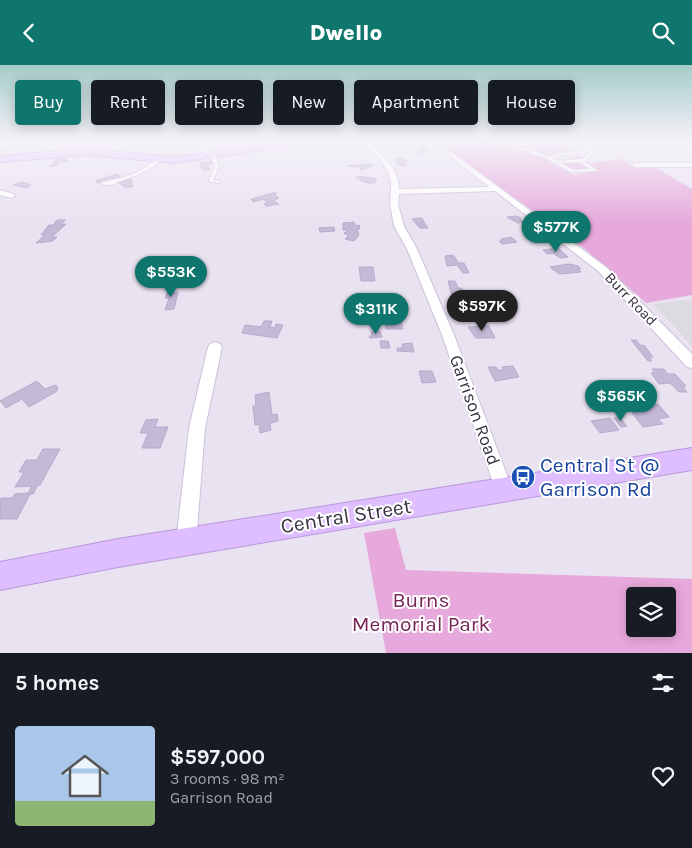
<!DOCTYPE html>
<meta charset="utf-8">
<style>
:root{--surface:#171b24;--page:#242831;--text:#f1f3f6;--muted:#9ea1a6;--accent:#0f766e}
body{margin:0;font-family:Karla,sans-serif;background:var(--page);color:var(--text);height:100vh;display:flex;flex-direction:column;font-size:19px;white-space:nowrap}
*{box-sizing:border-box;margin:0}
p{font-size:16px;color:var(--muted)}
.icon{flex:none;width:28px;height:28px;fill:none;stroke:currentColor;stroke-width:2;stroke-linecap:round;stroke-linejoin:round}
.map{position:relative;height:588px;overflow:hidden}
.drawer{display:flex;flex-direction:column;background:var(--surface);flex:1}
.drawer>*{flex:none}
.top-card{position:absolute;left:15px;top:15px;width:662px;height:45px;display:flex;gap:10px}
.fabs{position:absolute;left:626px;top:522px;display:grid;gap:10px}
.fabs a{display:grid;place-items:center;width:50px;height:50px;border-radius:5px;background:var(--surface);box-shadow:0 2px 12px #0003;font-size:25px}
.price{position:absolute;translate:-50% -42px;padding:0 11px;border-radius:18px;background:var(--accent);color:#fff;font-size:16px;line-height:32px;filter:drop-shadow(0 1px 2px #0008)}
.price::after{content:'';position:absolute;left:50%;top:30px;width:15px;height:11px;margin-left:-8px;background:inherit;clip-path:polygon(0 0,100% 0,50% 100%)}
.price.current{background:#222;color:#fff}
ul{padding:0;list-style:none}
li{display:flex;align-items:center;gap:15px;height:125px;padding:0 15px}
li span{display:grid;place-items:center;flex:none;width:140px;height:100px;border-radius:5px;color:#555}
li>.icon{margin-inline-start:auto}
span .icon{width:60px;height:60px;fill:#fffc;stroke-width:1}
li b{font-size:21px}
h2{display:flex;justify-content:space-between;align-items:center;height:60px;padding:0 15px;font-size:21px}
.tag{padding:0 18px;border-radius:5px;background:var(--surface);box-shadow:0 2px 12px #0003;font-size:18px;line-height:45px}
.tag.current{background:var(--accent);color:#fff}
header{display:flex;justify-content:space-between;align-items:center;height:65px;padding:0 15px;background:var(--accent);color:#fff;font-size:22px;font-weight:800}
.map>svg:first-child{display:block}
.green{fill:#e7a8db;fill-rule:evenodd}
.parking{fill:#dddbe1}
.building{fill:#c4bad6;stroke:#b7aace}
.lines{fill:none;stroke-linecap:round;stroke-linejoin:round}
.lane-casing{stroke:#ccc1db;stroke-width:2}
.street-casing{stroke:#ccc1db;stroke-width:2}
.secondary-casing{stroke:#b896dc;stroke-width:2}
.lane{fill:#fff;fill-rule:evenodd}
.street{fill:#fff;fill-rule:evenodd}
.secondary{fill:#dfbeff;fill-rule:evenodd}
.labels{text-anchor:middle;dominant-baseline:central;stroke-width:4;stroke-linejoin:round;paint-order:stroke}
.far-street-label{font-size:15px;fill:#383243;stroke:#fff}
.street-label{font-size:18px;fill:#383243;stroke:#fff}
.near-transit-label{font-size:21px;fill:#164399;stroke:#fff;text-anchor:start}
.near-street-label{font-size:21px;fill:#383243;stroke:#fff}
.near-park-label{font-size:21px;fill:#752557;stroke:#fff}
</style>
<header><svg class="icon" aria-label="back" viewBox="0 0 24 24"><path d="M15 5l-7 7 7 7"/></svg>Dwello<svg class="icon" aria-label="search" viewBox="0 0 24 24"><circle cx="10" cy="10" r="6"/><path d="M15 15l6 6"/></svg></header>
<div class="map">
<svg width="692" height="588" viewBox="0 0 692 588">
<rect width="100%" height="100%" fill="#e9e2f1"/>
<g class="green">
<polygon points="452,77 488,77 498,83 528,80 523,77 563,77 589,98 622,94 634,102 654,102 692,124 692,230 646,238 585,184 444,81 456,79"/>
<path d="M395 463 406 505 692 514V588H386L364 468ZM635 531H668V564H635Z"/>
</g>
<g class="parking">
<polygon points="571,84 584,89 559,96 583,109 573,110 541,92"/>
<polygon points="687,235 692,237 692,281 653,239"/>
</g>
<g class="building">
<polygon points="418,81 422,81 430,85 421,87 424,89 419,90 415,87 422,85"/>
<polygon points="402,93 408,96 405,97 405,101 398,100 395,94"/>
<polygon points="57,94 67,94 65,96 69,96 58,97 57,101 49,102"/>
<polygon points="211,96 212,99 207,100 210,105 202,105 200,98"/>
<polygon points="366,99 372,99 373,101 361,105 360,102 348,101"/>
<polygon points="118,109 120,113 97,118 96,115"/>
<polygon points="357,111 375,113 377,115 375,115 375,118 368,118 361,116 361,114 357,114"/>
<polygon points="130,114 133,116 130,117 133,121 126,123 119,118"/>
<polygon points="21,117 31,120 26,123 13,120"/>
<polygon points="273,128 277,128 274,130 279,133 273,136 279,139 266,141 264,139 267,138 264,134 253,137 251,134"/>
<polygon points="516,151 521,153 520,154 524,157 518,158 507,152"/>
<polygon points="422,153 425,159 428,163 420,163 412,154"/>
<polygon points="57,155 65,155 61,160 66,159 52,172 57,172 53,176 36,178 45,170 41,170 49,160 53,160"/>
<polygon points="354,157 355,161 359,160 360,164 357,164 359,170 354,176 345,174 348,171 347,169 344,169 344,168 347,167 346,165 343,165 343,158"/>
<polygon points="334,162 335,166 320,167 319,163"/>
<polygon points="536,166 542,171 540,171 542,174 535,175 527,167"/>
<polygon points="511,172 517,177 502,179 499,176 503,176 501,174"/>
<polygon points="558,183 568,192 560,193 553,188 547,189 543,185"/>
<polygon points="453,190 459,198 464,198 469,208 463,208 457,200 447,201 445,191"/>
<polygon points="569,199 578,201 581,204 578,204 581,207 559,209 550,202"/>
<polygon points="359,202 373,202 375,216 361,216"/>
<polygon points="448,216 455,216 458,223 461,223 467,231 452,231"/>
<polygon points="181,220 174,222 173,228 178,227 174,244 165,245 169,233 165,233 170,221"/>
<polygon points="479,234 487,234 491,241 481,239"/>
<polygon points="469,241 475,254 466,254 465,250 460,251 457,242"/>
<polygon points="401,255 403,264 386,264 385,256"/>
<polygon points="264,256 272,256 270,262 275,263 276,259 283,260 277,273 242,268 245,260 261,262"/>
<polygon points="489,261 495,273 476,273 468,262"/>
<polygon points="380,266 382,272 370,273 369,271 372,271 371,267"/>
<polygon points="631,275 636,275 641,281 644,280 653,292 649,292 652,296 648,296"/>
<polygon points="380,276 388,276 390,283 381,283"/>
<polygon points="412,278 414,287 397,286 397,283 403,283 402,279"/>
<polygon points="513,301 519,312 495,316 488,302 496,302 498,305 503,305 502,302"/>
<polygon points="652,304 664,304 668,309 675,309 686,321 683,322 687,327 679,327 670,318 659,319 651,308 655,308"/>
<polygon points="419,306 432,306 436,317 422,318"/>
<polygon points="37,316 45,324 55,320 58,322 57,326 29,342 22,334 6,343 0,336"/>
<polygon points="269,327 272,350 277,349 278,356 270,358 271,365 260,368 259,359 255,360 253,341 256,341 255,330"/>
<polygon points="658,339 669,352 658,354 663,359 643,362 632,348 650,345 646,341"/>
<polygon points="610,353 619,365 600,368 591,356"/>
<polygon points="614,353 620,353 627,361 621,362"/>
<polygon points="158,354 155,362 168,362 160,383 142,383 148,368 140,368 146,355"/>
<polygon points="43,384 60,384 40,420 38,420 33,429 30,429 17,454 0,454 1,433 12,433 15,429 28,428 32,421 15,422 24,407 19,407 26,395 37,395"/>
</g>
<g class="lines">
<g class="lane-casing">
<g id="lane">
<path d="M503 77H508L549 92 574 86 591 85 597 77H601L585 96H583L597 105 595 106 571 107 548 94ZM589 87 583 94 558 96 552 93 574 88ZM579 97 591 104 573 105 560 98Z"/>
<polygon points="213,89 215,90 219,101 213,115 219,116 219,118 218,118 209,116 215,101 211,90"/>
<path d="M159 93 162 94C154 101 145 107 134 111 131 113 126 113 123 115 112 119 113 123 100 118L125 112 138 107Z"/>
</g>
</g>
<g class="street-casing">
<g id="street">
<polygon points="17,77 28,77 0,85 0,81"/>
<polygon points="208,77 214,77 206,92 202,92"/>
<path d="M361 77H368C383 90 399 103 399 124L489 122 442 85 447 84 606 202 692 289V303L687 302 598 206 495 126 399 129 398 139 404 161 417 184 454 270 513 426 510 432 504 435 498 432 442 270 407 184 394 161 390 139 391 118 388 106 379 93Z"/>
<rect x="634" y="98" width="58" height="4"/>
<polygon points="0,125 14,129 15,131 11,133 0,130"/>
<polygon points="215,277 220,279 222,282 205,363 196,478 193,485 186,488 179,485 176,478 189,363 208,282 210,279"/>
</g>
</g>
<g class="secondary-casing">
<g id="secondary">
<polygon points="285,77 304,77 300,80 174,98 86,90 0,97 0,91 86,84 174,92"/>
<polygon points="692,383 692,405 118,502 0,525 0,497 118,474"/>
</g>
</g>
<use href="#lane" class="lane"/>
<use href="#street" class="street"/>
<use href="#secondary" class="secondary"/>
</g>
<linearGradient id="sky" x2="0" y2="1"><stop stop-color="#a6ccc9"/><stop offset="0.48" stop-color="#f5f2f9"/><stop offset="1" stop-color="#f5f2f9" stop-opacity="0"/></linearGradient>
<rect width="692" height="159" fill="url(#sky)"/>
<defs>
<g id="bus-disc" transform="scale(1.25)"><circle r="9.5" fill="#1a4fb4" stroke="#fff"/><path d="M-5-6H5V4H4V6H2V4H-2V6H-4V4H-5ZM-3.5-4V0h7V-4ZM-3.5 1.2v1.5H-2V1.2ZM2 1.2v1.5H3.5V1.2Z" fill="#fff"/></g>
</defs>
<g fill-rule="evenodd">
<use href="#bus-disc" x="523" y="412"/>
</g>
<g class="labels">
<g class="far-street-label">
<text transform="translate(631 234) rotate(46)">Burr Road</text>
</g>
<g class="street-label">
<text transform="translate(475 345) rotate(70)">Garrison Road</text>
</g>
<g class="near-transit-label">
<text x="540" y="400">Central St @<tspan x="540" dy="24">Garrison Rd</tspan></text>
</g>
<g class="near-street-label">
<text transform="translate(346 451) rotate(-9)">Central Street</text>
</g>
<g class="near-park-label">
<text x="421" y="535">Burns<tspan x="421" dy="24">Memorial Park</tspan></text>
</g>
</g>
</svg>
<div class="fabs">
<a><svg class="icon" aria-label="layers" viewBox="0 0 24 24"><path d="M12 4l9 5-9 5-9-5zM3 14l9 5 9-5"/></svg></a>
</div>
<b class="price" style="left:556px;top:188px">$577K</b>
<b class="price" style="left:171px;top:233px">$553K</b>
<b class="price current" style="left:482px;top:267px">$597K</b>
<b class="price" style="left:376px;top:270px">$311K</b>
<b class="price" style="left:621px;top:357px">$565K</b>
<div class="top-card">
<a class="tag current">Buy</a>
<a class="tag">Rent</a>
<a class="tag">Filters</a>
<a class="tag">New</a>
<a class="tag">Apartment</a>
<a class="tag">House</a>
</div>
</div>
<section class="drawer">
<h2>5 homes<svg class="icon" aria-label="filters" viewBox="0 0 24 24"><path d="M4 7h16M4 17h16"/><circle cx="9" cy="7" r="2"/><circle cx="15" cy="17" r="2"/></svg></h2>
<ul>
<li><span style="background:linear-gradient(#a9c7e8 75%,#8fb573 0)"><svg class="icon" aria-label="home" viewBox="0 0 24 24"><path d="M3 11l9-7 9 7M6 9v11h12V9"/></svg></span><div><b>$597,000</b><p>3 rooms · 98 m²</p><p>Garrison Road</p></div><svg class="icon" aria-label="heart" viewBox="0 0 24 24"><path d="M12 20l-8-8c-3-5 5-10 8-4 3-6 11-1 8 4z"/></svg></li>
</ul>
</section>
